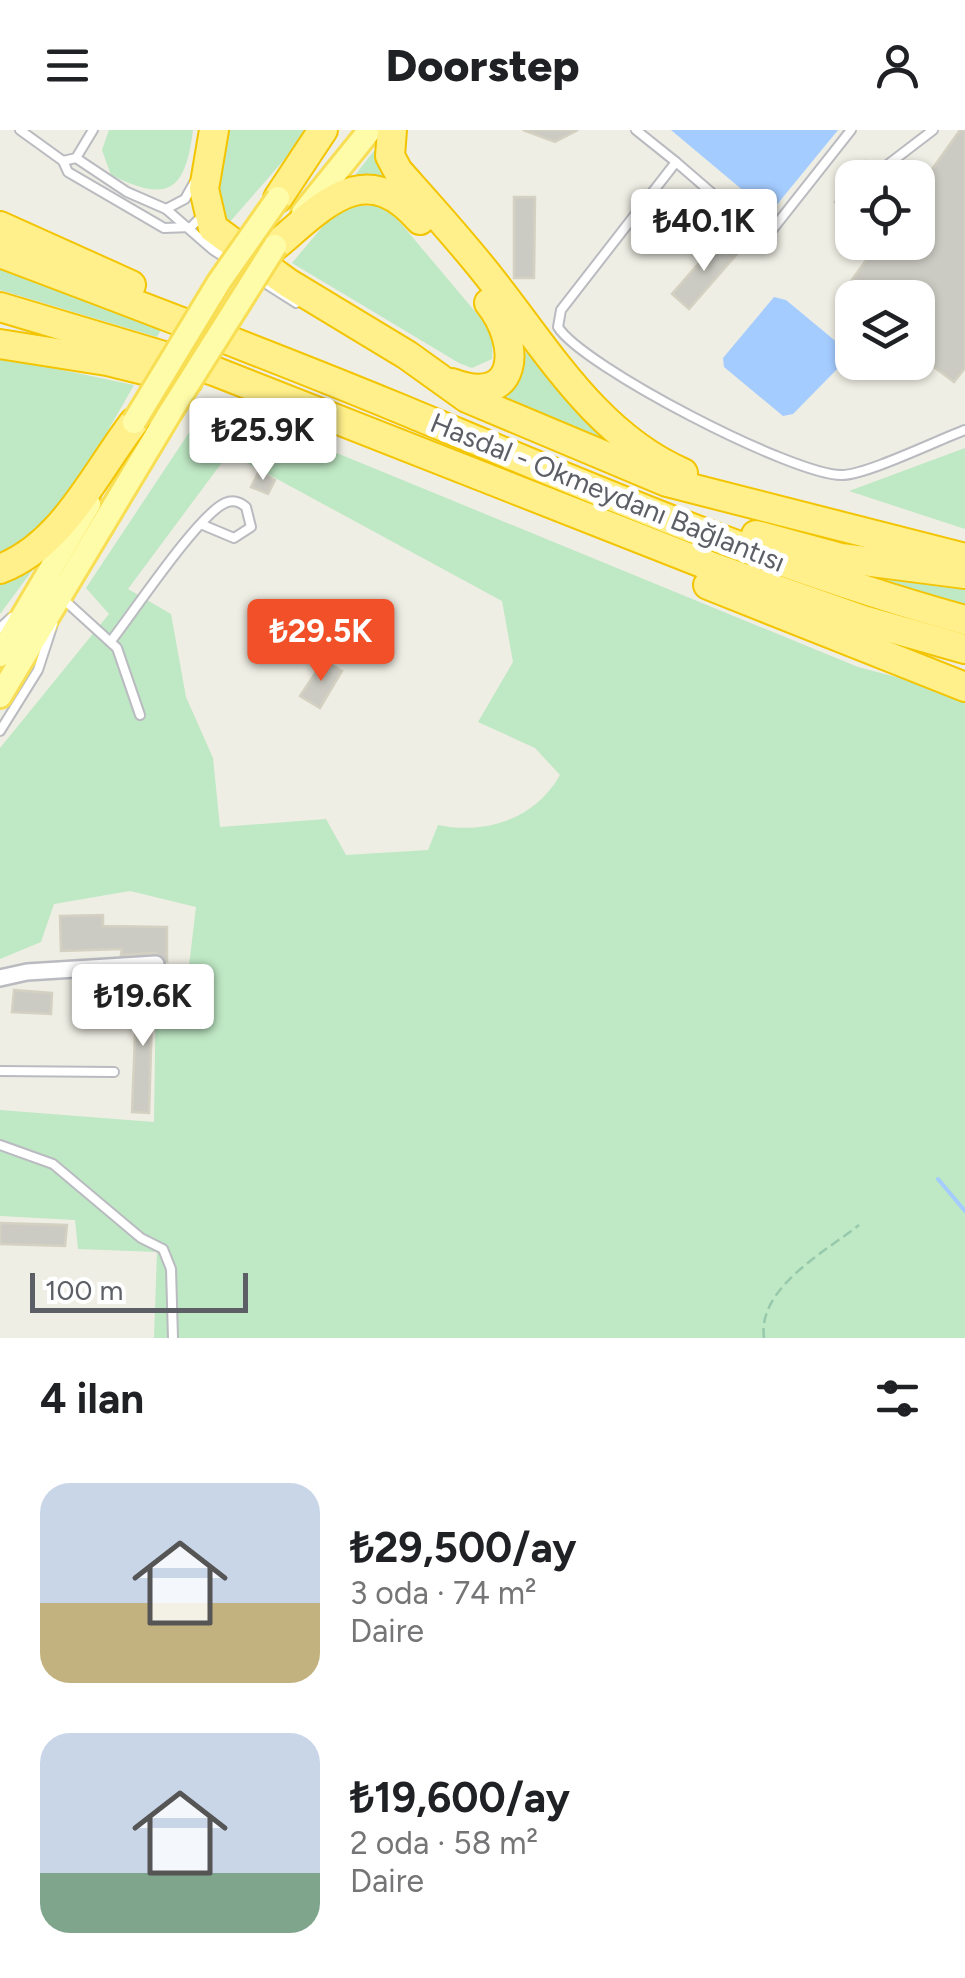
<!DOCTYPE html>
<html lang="tr">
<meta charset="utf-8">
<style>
:root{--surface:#fff;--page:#f2f2f2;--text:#202124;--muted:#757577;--accent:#f15028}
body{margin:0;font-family:Figtree,sans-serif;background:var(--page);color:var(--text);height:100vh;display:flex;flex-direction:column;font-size:38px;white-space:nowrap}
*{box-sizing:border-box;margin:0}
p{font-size:32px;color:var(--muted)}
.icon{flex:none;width:55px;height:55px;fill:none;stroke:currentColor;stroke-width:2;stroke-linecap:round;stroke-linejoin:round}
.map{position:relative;height:1208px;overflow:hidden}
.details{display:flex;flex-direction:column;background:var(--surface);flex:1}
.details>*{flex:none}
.tools{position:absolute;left:835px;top:30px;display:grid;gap:20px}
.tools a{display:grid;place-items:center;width:100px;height:100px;border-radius:20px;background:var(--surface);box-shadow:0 2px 8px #0004;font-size:50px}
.scale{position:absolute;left:30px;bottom:25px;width:218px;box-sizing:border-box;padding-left:10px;border:5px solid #5c5f65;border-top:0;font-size:28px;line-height:35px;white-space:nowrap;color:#5c5f65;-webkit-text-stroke:8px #fff;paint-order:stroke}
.price{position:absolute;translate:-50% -85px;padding:0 22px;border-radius:10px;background:#fff;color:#222;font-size:32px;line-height:65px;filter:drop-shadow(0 2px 5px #0008)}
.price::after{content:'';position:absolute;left:50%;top:60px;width:30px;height:22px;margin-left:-15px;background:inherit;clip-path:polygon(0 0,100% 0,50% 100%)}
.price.active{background:var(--accent);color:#fff}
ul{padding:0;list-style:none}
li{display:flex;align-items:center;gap:30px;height:250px;padding:0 40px}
li span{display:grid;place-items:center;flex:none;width:280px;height:200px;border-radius:30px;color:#555}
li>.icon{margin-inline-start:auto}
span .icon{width:120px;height:120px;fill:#fffc;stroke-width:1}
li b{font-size:42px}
h2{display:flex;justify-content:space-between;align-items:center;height:120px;padding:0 40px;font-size:42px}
header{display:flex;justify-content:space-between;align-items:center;height:130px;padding:0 40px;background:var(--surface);font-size:45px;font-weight:800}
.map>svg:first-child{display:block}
.green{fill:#bfe8c4;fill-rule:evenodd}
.water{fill:#a4ccff}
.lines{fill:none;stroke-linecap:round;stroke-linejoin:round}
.stream{stroke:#a4ccff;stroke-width:4}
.building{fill:#cccbc3;stroke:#d4d1c2;stroke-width:2.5}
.service-casing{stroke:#b9bbc0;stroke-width:12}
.minor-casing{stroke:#b9bbc0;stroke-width:20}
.primary-casing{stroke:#f8de54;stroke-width:28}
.motorway-casing{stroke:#f3c400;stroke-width:32}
.path{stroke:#97c9ac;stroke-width:2.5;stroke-dasharray:10 5;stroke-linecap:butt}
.service{stroke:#fff;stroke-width:8}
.minor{stroke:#fff;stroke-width:15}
.primary{stroke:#fffca9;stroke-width:22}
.motorway{stroke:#fff08b;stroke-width:28}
.primary-bridge-casing{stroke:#f8de54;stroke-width:28;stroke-linecap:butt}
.primary-bridge{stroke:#fffca9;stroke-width:22}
.labels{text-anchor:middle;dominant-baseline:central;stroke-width:10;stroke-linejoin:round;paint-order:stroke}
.street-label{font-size:28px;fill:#5c5f65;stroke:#fff}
</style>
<header><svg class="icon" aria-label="menu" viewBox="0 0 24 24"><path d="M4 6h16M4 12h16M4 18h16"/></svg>Doorstep<svg class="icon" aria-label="person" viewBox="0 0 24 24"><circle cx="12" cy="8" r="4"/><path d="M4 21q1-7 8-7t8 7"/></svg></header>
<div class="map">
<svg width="965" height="1208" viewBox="0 0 965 1208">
<rect width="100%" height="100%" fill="#efeee4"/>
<g class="green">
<path d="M109 0H193C185 62 168 73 111 45L102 20Z"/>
<polygon points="225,0 310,0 228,94 217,62"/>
<polygon points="380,13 399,54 358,49 356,44"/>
<polygon points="348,76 378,76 393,84 483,191 493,207 492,229 472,238 459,233 292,133 334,83"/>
<polygon points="0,134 163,196 157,207 0,160"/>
<polygon points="527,219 627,323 500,268 519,248"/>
<polygon points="0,227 134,255 67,372 35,413 0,431"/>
<path d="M210 271 858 537 965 565V1208H154L157 1122 78 1119 75 1090 0 1086V980L154 992 156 856 188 844 196 777 130 761 54 774 41 812 0 829V618L109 484 86 458ZM229 323 502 471 513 532 478 592 535 618 560 645C535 689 486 705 438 695L428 720 346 725 326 689 220 697 213 628 186 567 171 484 128 459Z"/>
<polygon points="965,318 965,399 849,361"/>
<polygon points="40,430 0,484 0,453"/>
<polygon points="848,440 965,454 965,476"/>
</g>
<g class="water">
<polygon points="671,0 838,0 770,83"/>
<polygon points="774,167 786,170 845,219 847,229 793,284 783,286 724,237 723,228"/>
</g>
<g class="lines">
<polyline class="stream" points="938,1049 965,1081"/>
</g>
<g class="building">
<polygon points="523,0 578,0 555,12"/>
<polygon points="960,0 965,0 965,238 954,252 918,225 918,168 852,168 852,178 839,168 879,112 918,112 918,59"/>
<polygon points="866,31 879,40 874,48 854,48"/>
<polygon points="852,49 852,86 835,72"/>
<polygon points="514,67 535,67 534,148 514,148"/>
<polygon points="720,109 737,124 689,179 672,164"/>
<polygon points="259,341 275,350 268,364 251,357"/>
<polygon points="324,530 342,541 320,578 300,566"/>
<polygon points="103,785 103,796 167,797 167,831 156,823 121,825 122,819 61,821 60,786"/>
<polygon points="137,854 153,854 149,983 132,982"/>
<polygon points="14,860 52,863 51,884 12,882"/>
<polygon points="0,1093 67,1095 65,1116 0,1114"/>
</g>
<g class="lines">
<g class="service-casing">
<g id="service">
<polyline points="20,0 63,31"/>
<polyline points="93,0 76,28 63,31 68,42 164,98 191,97 204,84"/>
<polyline points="636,0 676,32"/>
<path d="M851 0 765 109 676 32 561 180 558 197C582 236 794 346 842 345 866 345 938 310 965 300"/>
<polyline points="76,28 127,62 166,79 213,120 296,173"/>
<polyline points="886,36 933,0"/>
<polyline points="166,79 185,69 194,53"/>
<polyline points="62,468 117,518 140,585"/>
<polyline points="0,498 12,487"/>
<path d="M111 511C133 483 198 385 225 373 234 369 240 372 246 377L251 397 234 408 203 395"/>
<polyline points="0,601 38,540 53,494"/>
<polyline points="0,941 114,942"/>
<polyline points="0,1015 53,1034 141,1108 163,1119 171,1139 173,1208"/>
</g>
</g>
<g class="minor-casing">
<polyline id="minor" points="0,848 27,842 156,834"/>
</g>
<g class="primary-casing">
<g id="primary">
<polyline points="303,83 370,0"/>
<polyline points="0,525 89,374"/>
<polyline points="0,566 171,281"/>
</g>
</g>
<g class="motorway-casing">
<g id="motorway">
<polyline points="214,0 204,59 213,98 288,153 407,225 467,268 667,352 965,428"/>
<path d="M392 0 390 26 398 41C431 78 464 114 494 153 549 223 598 306 683 343"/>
<polyline points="278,68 323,0"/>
<polyline points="0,96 131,155"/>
<path d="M275 116C323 76 365 26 420 90"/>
<path d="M0 123C133 173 265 223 396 277 584 355 769 436 965 490"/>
<polyline points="0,177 214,241 715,438 863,490 965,519"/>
<polyline points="0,214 107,231 188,251"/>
<path d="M452 253C519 278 522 214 489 173"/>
<polyline points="756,405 841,428 965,444"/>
<path d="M0 439C63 415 95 343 134 292"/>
<polyline points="708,455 965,557"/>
</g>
</g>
<path class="path" d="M764 1208C757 1158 825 1122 859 1095"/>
<use href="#service" class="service"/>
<use href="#minor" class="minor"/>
<use href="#primary" class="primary"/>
<use href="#motorway" class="motorway"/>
<g class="primary-bridge-casing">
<g id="primary-bridge">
<polyline points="171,281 275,116"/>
<polyline points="134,292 219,152 278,68"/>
</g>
</g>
<use href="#primary-bridge" class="primary-bridge"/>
</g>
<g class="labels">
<g class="street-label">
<text transform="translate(608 362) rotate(22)">Hasdal - Okmeydanı Bağlantısı</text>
</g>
</g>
</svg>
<div class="tools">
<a><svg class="icon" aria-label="locate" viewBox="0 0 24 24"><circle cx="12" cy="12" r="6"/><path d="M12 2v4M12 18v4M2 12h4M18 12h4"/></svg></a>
<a><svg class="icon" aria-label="layers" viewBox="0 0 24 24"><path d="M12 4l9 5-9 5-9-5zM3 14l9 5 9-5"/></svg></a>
</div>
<div class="scale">100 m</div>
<b class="price" style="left:704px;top:144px">₺40.1K</b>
<b class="price" style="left:263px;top:353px">₺25.9K</b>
<b class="price active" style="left:321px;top:554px">₺29.5K</b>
<b class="price" style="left:143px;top:919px">₺19.6K</b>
</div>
<section class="details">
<h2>4 ilan<svg class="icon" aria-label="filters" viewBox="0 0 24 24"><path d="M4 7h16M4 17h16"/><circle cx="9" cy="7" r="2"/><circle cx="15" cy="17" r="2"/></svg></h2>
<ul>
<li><span style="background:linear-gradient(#c9d6e8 60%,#c2b280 0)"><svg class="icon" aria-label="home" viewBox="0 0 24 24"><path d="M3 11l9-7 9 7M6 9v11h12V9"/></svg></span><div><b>₺29,500/ay</b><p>3 oda · 74 m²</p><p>Daire</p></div></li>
<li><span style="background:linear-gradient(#c9d6e8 70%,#7fa58c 0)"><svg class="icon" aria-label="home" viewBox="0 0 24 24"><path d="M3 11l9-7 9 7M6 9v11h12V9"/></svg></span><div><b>₺19,600/ay</b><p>2 oda · 58 m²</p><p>Daire</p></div></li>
</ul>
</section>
